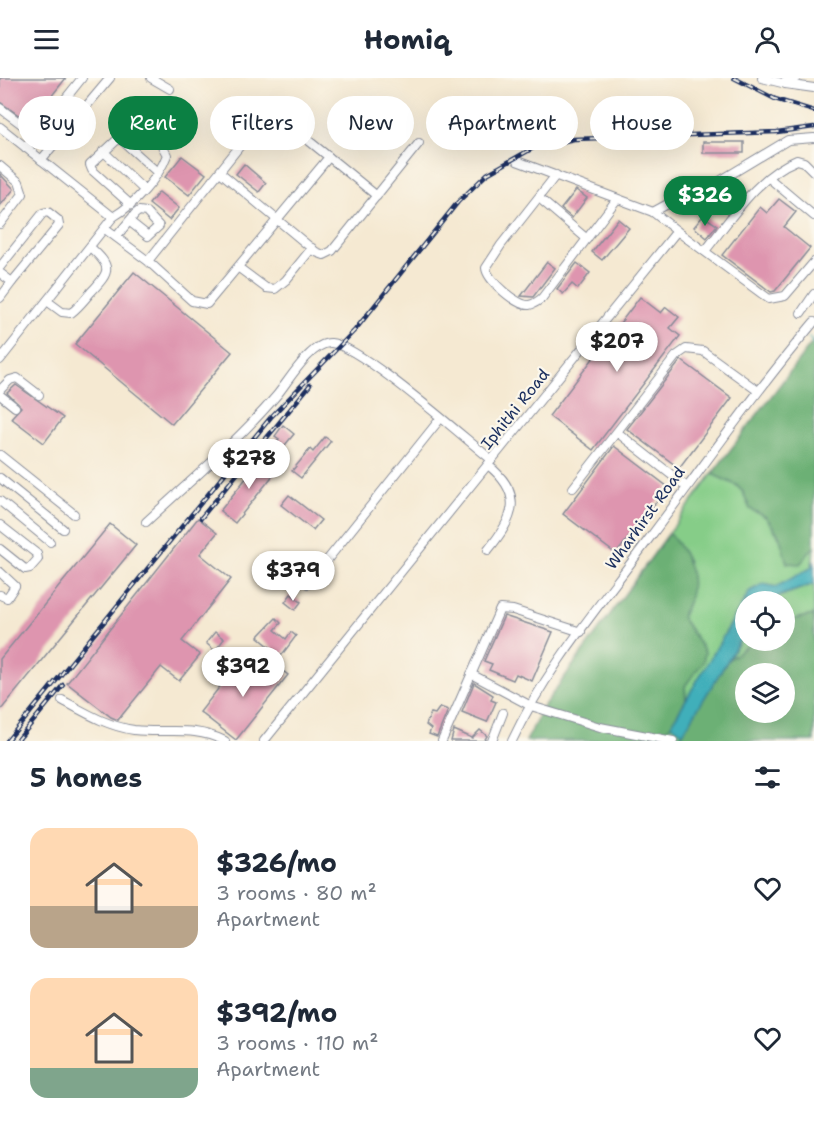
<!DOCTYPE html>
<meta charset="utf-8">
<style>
:root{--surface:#fff;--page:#f6f6f7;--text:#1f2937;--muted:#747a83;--accent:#0b8043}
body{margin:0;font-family:"Shantell Sans",sans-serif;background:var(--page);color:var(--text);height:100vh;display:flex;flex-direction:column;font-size:22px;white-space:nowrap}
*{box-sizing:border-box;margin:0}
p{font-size:20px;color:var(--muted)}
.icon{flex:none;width:33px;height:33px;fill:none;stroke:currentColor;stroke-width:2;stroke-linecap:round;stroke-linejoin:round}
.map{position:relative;height:663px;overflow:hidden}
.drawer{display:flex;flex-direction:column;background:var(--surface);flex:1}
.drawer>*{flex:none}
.top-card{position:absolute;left:18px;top:18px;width:778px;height:54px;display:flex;gap:12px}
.buttons{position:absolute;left:735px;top:513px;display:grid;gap:12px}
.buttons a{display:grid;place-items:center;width:60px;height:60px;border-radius:50%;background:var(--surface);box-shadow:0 6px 24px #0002;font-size:30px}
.price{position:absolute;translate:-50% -51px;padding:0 14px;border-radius:21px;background:#fff;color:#222;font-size:20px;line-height:39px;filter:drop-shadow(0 2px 3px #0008)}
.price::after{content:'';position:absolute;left:50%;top:36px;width:18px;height:14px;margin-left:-9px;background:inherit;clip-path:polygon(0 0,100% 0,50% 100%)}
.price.current{background:var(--accent);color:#fff}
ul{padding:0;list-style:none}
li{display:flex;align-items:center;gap:18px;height:150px;padding:0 30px}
li span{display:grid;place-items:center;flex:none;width:168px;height:120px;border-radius:18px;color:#555}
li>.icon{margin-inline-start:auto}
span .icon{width:72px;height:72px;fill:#fffc;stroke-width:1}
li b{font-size:26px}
h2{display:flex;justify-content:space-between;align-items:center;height:72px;padding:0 30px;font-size:26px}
.chip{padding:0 21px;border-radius:27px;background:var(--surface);box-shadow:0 6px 24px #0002;font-size:21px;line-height:54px}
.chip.current{background:var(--accent);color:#fff}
header{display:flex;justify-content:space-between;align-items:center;height:78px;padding:0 30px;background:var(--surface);font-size:27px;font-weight:700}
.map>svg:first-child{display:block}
.green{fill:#86cd88;stroke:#507e73;stroke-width:1.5}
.forest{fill:#6cb074;stroke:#447069;stroke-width:1.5;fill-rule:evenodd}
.water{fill:#3fafba;stroke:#2d6f8c;stroke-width:1.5}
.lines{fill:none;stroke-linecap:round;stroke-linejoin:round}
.stream{stroke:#3fafba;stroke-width:2}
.building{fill:#de95af}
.minor-casing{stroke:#888c98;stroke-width:10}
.minor{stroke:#fff;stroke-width:8}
.rail-casing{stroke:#1b2f5e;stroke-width:4.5}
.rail{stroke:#fbf7ec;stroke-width:2;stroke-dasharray:7;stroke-linecap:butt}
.labels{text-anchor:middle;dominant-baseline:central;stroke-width:4.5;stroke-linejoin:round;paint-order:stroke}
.street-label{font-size:16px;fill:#1b2f5e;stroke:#fbf7ec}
</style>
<header><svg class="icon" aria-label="menu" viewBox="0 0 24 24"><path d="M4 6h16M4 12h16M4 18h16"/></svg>Homiq<svg class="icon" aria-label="person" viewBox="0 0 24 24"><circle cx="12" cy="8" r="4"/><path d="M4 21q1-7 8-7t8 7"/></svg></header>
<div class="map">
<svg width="814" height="663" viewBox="0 0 814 663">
<rect width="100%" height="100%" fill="#fbf7ec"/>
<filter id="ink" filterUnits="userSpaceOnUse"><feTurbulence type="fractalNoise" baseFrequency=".0167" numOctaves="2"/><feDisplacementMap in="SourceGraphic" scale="12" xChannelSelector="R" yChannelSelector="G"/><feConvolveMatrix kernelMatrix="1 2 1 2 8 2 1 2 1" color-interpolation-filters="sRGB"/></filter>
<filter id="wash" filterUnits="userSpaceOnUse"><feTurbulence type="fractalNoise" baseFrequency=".008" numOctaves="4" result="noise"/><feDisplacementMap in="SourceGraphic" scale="24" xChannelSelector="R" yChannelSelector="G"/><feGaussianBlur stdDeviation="1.35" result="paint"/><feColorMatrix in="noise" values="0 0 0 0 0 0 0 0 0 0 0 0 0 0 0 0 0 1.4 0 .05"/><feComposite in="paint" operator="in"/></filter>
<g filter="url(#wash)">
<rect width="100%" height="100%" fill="#f5e9d2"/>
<g class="green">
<polygon points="712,396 736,407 743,414 750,431 766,439 780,460 814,469 812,490 776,509 763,506 750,513 686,622 685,608 705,574 682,540 687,527 688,483 669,455"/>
<polygon points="814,506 814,537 785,543 784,524 765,524"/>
<polygon points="745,554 746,562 754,563 728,582"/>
<polygon points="671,647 683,655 677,663 654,663"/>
</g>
<g class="forest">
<polygon points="814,262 814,469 800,486 787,485 779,457 766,439 750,431 743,414 736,407 712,396"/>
<path d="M669 455C686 474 697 496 689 522 687 529 682 532 682 540L705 574 703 584 685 608 686 622 671 647 654 663H526L545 626Z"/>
<path d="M814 537V663H677L728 582 754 563 784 562 785 543ZM746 596H784V634H746Z"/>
</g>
<polygon class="water" points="814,483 814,506 765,523 746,524 745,554 683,655 671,647 750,513 763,506 776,509 811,490"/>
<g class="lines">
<polyline class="stream" points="809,259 814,267"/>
</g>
<g id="blocks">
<g class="building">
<polygon points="0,0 66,0 30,45 0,24"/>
<rect x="703" y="64" width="41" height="11"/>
<polygon points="182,78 206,96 189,117 165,99"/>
<polygon points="244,86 266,105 259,114 236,96"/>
<polygon points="0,96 14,111 0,128"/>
<polygon points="576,112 587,120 572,140 561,131"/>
<polygon points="159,114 179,130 169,142 149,126"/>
<polygon points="779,121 796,134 784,149 810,170 775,213 771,214 722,177 760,129 767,135"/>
<polygon points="703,138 717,147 707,160 694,149"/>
<polygon points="618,141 629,150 602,182 592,174"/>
<polygon points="547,184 555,190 533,219 521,218"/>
<polygon points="577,185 590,195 578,211 572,206 563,216 557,211"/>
<polygon points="134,194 232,274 172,346 75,266"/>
<polygon points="640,219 661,235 666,229 679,239 670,250 680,258 593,372 549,338"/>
<polygon points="681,282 732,320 679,390 627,351"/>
<polygon points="16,307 63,340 44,365 11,340 21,329 7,315"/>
<polygon points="283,347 294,356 281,372 275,367 279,361 275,358"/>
<polygon points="325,359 331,363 301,400 292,393 310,371 313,374"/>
<polygon points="614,368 668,409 616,476 563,436"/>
<polygon points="263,379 278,391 235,445 220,433"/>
<polygon points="289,417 321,442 313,452 281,427"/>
<polygon points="198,440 217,455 200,476 231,501 182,563 200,577 179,603 161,589 118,642 111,639 67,605"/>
<polygon points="110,446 136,467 0,633 0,581"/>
<polygon points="291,516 301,524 295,532 285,524"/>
<polygon points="504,538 553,554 532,603 516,596 513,602 489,592 492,586 484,583"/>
<polygon points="276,540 281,545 275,552 286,561 291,554 296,558 281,578 258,559"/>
<polygon points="215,554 224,561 215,573 206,565"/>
<polygon points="266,580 288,597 236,662 200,634 232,593 246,604"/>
<polygon points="474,605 493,617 491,622 496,624 487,644 462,634"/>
<polygon points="440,629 448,632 437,659 429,656 431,651 426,647 431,635 435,636"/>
<polygon points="454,652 472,660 480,652 487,658 484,663 451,663"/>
</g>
</g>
</g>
<g filter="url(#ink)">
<use href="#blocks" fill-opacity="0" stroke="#888c98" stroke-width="1.5"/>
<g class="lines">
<g class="minor-casing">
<g id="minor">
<polyline points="151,0 170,11"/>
<polyline points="762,0 782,5 796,0"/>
<polyline points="785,6 814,10"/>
<polyline points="0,30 36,57"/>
<polyline points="0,49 113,139 0,282"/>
<polyline points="118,59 157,94"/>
<polyline points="26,70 82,0"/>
<polyline points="103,73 144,112"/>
<polyline points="329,79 377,118"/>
<polyline points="41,82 110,0"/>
<polyline points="517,83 653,134"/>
<polyline points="0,88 19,104 23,116 0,146"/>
<polyline points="220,94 316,174 324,177 332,173 419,65"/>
<path d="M556 97 501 167 486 190C487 202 517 228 529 227 535 226 538 223 542 220L617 121"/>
<polyline points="769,100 814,138"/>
<polyline points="539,120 587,161"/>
<path d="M113 139C135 126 158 101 167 77L160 64 134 46 90 87 92 92 131 127"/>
<polyline points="105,151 148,183 192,223 207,226 329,79 283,42 274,38 263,39 148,183"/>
<polyline points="677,153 769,221 785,218 814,184"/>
<polyline points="116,159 135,136 139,133 146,134 159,148 148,158 129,143"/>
<path d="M705 173C731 141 757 98 797 82L804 84 814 94"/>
<polyline points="0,189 43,135 48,134 58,142 59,147 12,204"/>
<polyline points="239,190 266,210 275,211 286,202 312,170"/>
<polyline points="0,195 12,204 0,220"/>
<path d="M47 223 62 234 71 235C79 229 85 221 91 214 111 193 112 189 90 169"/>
<polyline points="801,235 814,216"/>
<polyline points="0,312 10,302 17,300 39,317"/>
<polyline points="0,317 15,329"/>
<polyline points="618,355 687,409"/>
<polyline points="0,377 74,436"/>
<polyline points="0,400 63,451"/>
<polyline points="573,410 676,278 686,271 703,273 758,313"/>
<polyline points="0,423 50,464"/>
<path d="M146 444C190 403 238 363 277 317 288 304 311 264 331 265 360 267 464 360 492 382"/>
<polyline points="0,447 37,476 38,481 30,490 25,491 0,471"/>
<path d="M488 472C514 440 525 417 488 387"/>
<polyline points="0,494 15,508 7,520 0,517"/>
<polyline points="308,506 440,341"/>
<polyline points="471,596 531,628 600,649 673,663"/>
<path d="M62 622C86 635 107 648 134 652 168 656 192 647 225 663"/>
<polyline points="264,663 677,153 653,134 675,122 713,107 788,62 814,60"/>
<polyline points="442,663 500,531 513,532 581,554"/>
<polyline points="492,663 503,635"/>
<path d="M512 663C546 590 601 526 648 462 703 389 755 314 814 244"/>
</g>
</g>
<use href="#minor" class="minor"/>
<g class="rail-casing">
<g id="rail">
<polyline points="734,0 775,21 814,33"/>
<polyline points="201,440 310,307"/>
<polyline points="7,663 271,339 355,252 458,124 487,96 533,70 574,61 777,54 814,49"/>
<polyline points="17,663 63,607"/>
</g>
</g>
<use href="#rail" class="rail"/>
</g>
</g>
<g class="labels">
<g class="street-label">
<text transform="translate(515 331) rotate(-51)">Iphithi Road</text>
<text transform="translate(645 440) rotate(-54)">Wharhirst Road</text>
</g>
</g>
</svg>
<div class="buttons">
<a><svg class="icon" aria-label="locate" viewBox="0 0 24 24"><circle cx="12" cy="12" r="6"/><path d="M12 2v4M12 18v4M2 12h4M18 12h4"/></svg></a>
<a><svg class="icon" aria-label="layers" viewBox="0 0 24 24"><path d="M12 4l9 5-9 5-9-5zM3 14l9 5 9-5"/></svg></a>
</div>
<b class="price current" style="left:705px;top:149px">$326</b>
<b class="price" style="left:617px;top:295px">$207</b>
<b class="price" style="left:249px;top:412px">$278</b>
<b class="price" style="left:293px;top:524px">$379</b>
<b class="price" style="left:243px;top:620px">$392</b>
<div class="top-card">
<a class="chip">Buy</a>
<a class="chip current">Rent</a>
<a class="chip">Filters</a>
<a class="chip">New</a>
<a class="chip">Apartment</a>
<a class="chip">House</a>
</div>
</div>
<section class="drawer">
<h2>5 homes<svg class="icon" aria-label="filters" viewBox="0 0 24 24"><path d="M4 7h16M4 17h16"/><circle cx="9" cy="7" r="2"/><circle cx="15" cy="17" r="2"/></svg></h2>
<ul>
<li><span style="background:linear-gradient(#ffd9b3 65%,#b9a48a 0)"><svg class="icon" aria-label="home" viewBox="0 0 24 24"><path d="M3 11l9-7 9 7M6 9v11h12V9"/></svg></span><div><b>$326/mo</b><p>3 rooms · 80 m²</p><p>Apartment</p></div><svg class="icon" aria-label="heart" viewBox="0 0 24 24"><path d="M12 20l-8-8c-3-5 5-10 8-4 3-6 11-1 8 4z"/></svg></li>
<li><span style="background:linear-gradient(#ffd9b3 75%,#7fa58c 0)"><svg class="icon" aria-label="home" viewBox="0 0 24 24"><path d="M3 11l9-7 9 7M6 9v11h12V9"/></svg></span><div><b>$392/mo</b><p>3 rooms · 110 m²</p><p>Apartment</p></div><svg class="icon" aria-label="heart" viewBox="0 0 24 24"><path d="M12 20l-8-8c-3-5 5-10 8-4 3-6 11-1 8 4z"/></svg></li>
</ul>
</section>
